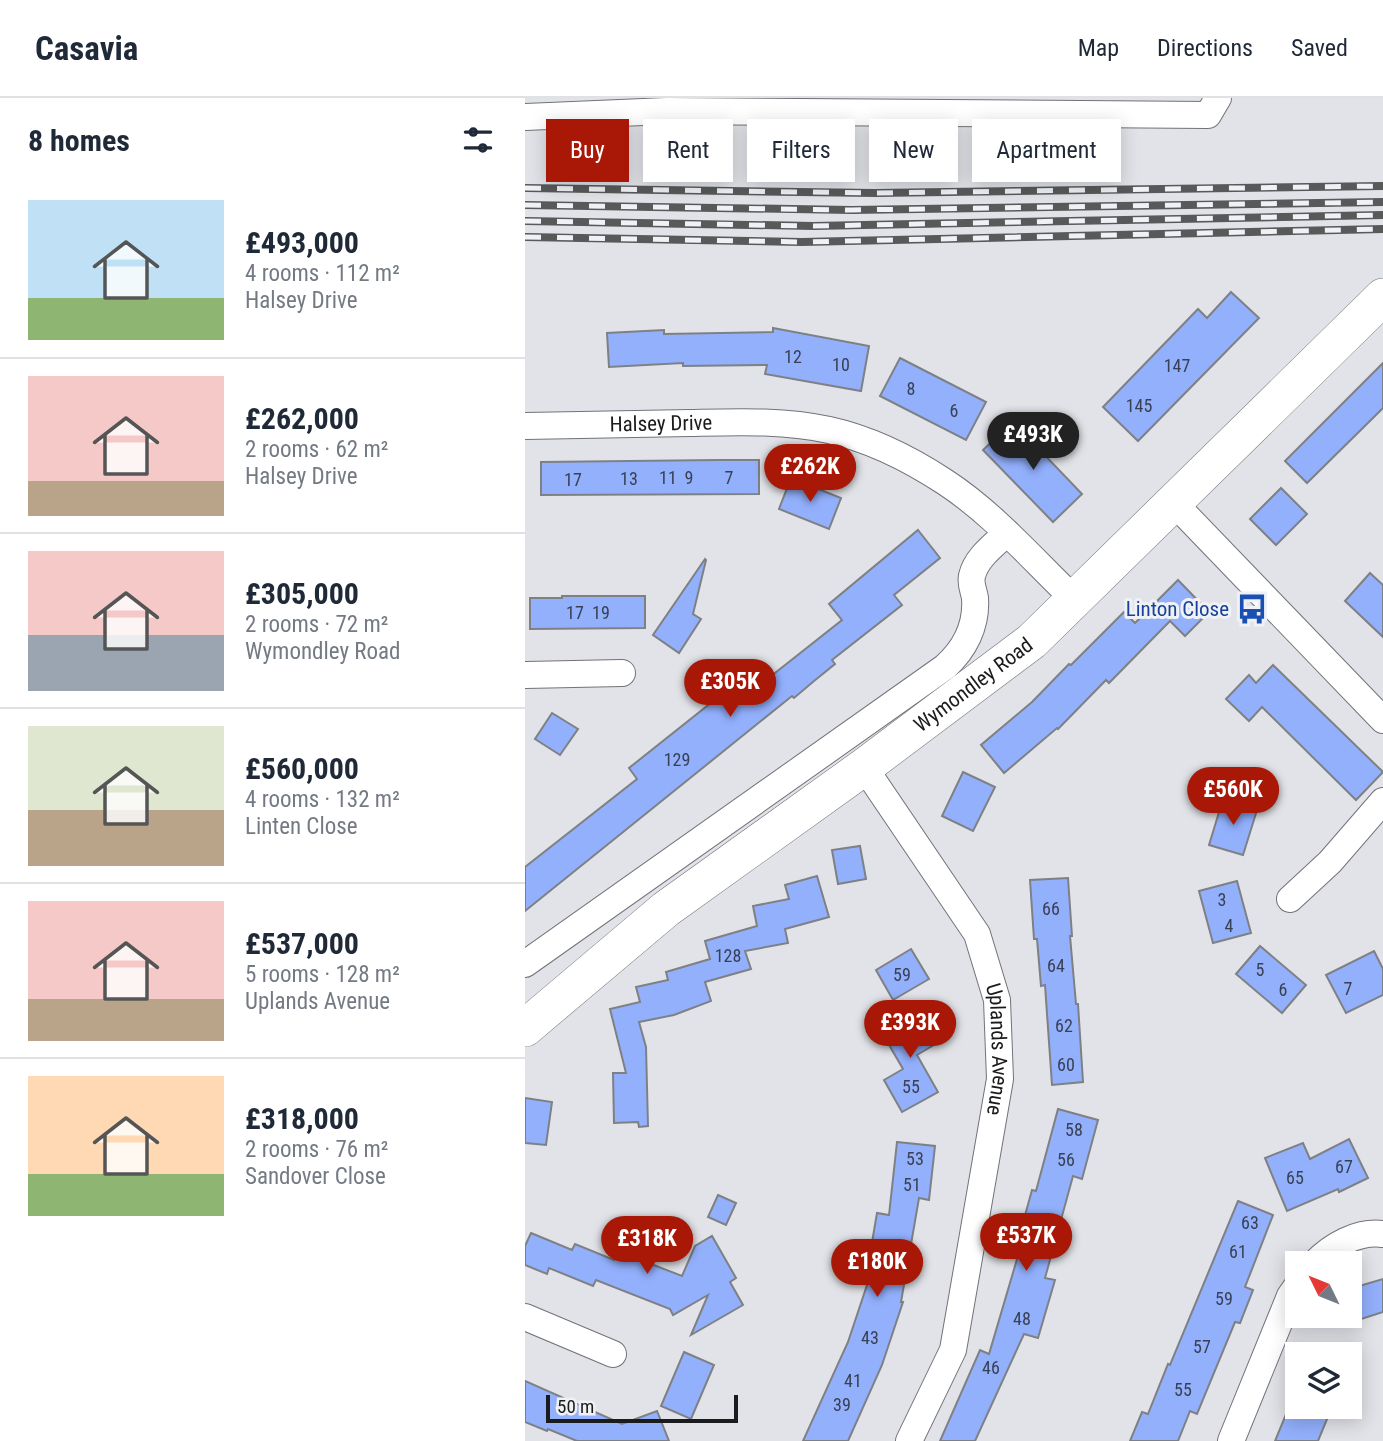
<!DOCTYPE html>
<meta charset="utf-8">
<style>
:root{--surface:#fff;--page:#f6f6f7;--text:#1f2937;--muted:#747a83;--line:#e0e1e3;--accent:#a91806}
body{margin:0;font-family:"Roboto Condensed",sans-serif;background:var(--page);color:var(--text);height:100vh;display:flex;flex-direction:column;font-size:26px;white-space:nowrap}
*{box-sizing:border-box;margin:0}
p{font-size:23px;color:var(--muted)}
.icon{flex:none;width:38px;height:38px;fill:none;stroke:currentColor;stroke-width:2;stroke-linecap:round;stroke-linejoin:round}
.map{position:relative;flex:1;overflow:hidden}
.details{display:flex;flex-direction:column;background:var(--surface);width:525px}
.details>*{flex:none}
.hud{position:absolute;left:21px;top:21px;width:665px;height:63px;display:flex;gap:14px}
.needle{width:46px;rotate:313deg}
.tools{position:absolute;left:760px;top:1153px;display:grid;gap:14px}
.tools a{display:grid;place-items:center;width:77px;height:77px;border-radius:0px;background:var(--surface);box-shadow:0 4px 18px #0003;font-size:35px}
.scale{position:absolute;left:21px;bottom:18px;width:192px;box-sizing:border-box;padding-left:7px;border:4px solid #1a1b1c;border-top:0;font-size:19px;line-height:24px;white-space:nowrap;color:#1a1b1c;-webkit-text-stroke:5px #eff1f5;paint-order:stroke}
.price{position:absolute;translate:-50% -60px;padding:0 16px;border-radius:24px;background:var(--accent);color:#fff;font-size:23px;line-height:46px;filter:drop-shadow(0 2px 4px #0008)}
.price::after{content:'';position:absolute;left:50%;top:42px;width:21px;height:16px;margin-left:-10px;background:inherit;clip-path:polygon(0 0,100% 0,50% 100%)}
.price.on{background:#222;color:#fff}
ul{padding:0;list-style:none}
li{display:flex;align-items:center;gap:21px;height:175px;padding:0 28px}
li+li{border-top:2px solid var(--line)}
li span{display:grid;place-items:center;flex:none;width:196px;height:140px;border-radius:0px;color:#555}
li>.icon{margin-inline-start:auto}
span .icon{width:84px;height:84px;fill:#fffc;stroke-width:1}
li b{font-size:30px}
h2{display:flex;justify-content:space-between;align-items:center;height:84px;padding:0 28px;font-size:30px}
.tag{padding:0 24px;border-radius:0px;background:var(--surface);box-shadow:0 4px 18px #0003;font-size:24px;line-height:63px}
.tag.on{background:var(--accent);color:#fff}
header{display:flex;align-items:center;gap:42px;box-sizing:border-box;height:98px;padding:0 35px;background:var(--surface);border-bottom:2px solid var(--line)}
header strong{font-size:33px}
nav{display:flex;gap:38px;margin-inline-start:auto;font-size:24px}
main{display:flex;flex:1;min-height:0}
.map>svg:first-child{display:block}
.building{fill:#93b0fd;stroke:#7e8084;stroke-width:2}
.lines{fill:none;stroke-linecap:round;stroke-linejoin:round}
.street-casing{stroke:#727378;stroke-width:28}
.secondary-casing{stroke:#727378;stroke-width:38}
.street{stroke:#fff;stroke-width:26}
.secondary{stroke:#fff;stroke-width:37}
.rail-casing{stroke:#58595b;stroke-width:8}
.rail{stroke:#eff1f5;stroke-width:5;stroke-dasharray:16;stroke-linecap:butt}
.labels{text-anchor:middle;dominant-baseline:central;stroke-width:6;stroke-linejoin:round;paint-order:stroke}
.number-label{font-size:18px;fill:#384054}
.street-label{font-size:21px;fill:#1a1b1c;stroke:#eff1f5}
.transit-label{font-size:21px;fill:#164399;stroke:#eff1f5;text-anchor:end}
</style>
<header>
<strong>Casavia</strong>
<nav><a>Map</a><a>Directions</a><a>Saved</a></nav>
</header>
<main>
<section class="details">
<h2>8 homes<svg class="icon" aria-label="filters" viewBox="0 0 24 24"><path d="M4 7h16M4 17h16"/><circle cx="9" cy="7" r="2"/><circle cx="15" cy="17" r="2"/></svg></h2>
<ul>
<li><span style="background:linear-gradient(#bfe0f5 70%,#8fb573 0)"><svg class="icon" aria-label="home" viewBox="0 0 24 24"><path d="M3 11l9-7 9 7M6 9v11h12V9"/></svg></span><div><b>£493,000</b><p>4 rooms · 112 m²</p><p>Halsey Drive</p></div></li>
<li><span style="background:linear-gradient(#f6c9c9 75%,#b9a48a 0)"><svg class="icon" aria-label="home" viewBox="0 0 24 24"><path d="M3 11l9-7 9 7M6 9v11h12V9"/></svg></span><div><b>£262,000</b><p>2 rooms · 62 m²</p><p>Halsey Drive</p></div></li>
<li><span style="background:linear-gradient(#f6c9c9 60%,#9aa5b1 0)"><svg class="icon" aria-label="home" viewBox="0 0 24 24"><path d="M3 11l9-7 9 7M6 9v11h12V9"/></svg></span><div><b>£305,000</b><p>2 rooms · 72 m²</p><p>Wymondley Road</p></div></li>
<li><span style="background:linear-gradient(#dfe7d0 60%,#b9a48a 0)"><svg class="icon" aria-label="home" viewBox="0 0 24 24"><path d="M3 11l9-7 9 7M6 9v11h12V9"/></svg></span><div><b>£560,000</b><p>4 rooms · 132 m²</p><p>Linten Close</p></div></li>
<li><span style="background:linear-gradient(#f6c9c9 70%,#b9a48a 0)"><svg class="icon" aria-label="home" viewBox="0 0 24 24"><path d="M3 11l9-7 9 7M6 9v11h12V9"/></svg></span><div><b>£537,000</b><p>5 rooms · 128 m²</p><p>Uplands Avenue</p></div></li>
<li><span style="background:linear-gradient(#ffd9b3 70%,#8fb573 0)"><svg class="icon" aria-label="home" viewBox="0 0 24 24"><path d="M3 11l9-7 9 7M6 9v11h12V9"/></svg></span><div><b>£318,000</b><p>2 rooms · 76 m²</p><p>Sandover Close</p></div></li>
</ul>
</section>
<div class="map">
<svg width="858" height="1343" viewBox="0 0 858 1343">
<rect width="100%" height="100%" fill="#e1e3e8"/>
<g class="building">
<polygon points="706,194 734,220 613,343 578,309 673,211 682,220"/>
<polygon points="248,230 344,248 336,293 240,276 242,267 158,268 158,265 84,269 82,235 139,232 139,236 248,234"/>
<polygon points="375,260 461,304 441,342 355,298"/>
<polygon points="858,265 858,310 782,385 760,363"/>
<polygon points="488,324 557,396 528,424 458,352"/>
<polygon points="194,362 234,362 234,396 16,397 16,364"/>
<polygon points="266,380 316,400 304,431 254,411"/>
<polygon points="756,390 782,416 751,447 725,421"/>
<polygon points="393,432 415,460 369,497 377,507 307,562 310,566 289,583 269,600 267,598 0,813 0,769 112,681 104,670 216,581 226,594 317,522 304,506"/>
<polygon points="180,461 181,462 168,516 176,521 154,555 128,537"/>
<polygon points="845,475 858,487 858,539 820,503"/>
<polygon points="653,482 684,514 660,538 645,523 584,585 581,582 533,631 532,630 479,675 456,647 507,604 544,566 546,567 599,514 610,525"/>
<polygon points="37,498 120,498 120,530 5,531 5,500 37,500"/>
<polygon points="748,567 858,674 831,702 737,609 724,623 701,601 724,577 731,585"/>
<polygon points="27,615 53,631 35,657 10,641"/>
<polygon points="438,674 470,689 448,733 417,718"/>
<polygon points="698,701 732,712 718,757 684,747"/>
<polygon points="335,748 341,781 313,786 307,752"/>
<polygon points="292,778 304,819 260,831 263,845 220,853 226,871 180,884 186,903 149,917 114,924 121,949 123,1028 114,1029 113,1024 89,1025 88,975 101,975 85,911 115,904 111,889 143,882 141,874 185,861 180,843 232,828 228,808 264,801 260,787"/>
<polygon points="543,780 547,838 545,838 551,906 553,906 558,984 527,987 520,887 516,888 512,841 509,841 505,782"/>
<polygon points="712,783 726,835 688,845 674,793"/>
<polygon points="735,848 781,887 757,915 711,876"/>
<polygon points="386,851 404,881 368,902 351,872"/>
<polygon points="849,853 858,871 858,897 821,915 801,877"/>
<polygon points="395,911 414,944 392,957 413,994 377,1014 359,982 378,971 356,933"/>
<polygon points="0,1000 27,1004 21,1047 0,1045"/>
<polygon points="533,1011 573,1022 557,1081 548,1078 520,1180 530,1182 513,1240 499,1236 450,1343 415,1343 455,1252 464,1256 495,1151 491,1150 507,1092 511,1093"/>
<polygon points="824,1041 843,1080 814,1094 813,1091 762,1113 740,1060 778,1045 785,1061"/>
<polygon points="372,1044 410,1048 404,1102 394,1100 376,1204 378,1204 357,1267 323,1343 278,1343 323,1244 348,1169 343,1168 352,1115 364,1117"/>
<polygon points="193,1097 211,1105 201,1127 183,1119"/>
<polygon points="713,1103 748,1117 720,1189 728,1192 715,1225 710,1224 672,1316 665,1313 653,1343 605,1343 617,1314 623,1316 643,1266 645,1267"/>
<polygon points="6,1135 47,1152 50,1146 89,1162 93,1153 157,1178 170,1148 187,1138 211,1180 205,1184 218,1207 166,1237 183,1197 148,1217 145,1211 71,1182 68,1188 24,1170 22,1176 0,1167 0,1148"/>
<polygon points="858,1181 858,1214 830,1223 824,1206 824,1191"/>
<polygon points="159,1254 189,1267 166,1321 136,1308"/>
<polygon points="0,1283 97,1326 132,1313 144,1343 52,1343 23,1331 22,1333 0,1324"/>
<polygon points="764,1309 807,1309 793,1343 750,1343"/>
</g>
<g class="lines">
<g class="street-casing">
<g id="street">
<polyline points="0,19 142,13 683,17 693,0"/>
<path id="s1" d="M0 328C55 327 110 326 165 325 211 324 258 322 304 332 345 341 385 361 420 384 469 416 508 462 550 502"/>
<polyline points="649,405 858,622"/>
<polyline points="0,577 97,575"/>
<path id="s2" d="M339 669 452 836 472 902 475 981 428 1252 384 1343"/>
<polyline points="765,801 805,764 858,703"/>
<path d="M0 866 420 569C439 552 452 528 450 500 449 493 445 486 447 478 451 460 469 447 482 435"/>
<path d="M789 1166C807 1147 833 1133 858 1136"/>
<polyline points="0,1219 88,1256"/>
<polyline points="706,1343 765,1198 772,1188"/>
</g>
</g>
<g class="secondary-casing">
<g id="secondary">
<path id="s3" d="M0 930 141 811 339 669 507 543 858 199"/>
</g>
</g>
<use href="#street" class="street"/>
<use href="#secondary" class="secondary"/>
<g class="rail-casing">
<g id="rail">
<polyline points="0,90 350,95 858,88"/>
<polyline points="0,107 327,112 858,104"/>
<polyline points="0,123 288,128 858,117"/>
<polyline points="0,139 277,144 858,131"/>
</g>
</g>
<use href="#rail" class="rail"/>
</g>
<defs>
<g id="bus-bare" transform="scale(2.415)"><path d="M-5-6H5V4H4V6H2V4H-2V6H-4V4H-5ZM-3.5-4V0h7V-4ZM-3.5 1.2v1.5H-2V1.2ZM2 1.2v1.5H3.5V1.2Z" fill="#1a4fb4" stroke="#eff1f5" stroke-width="2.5" paint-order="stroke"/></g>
</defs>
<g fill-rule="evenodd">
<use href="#bus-bare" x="727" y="511"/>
</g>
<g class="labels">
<g class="number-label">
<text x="268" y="258">12</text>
<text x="316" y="266">10</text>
<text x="652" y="267">147</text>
<text x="386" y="290">8</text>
<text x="614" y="307">145</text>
<text x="429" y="312">6</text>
<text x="143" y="379">11</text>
<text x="164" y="379">9</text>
<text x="204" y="379">7</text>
<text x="104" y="380">13</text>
<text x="48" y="381">17</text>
<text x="50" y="514">17</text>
<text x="76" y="514">19</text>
<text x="152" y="661">129</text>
<text x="697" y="801">3</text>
<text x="526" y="810">66</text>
<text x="704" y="827">4</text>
<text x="203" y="857">128</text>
<text x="531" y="867">64</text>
<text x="735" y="871">5</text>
<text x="377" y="876">59</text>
<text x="823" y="890">7</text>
<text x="758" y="891">6</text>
<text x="539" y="927">62</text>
<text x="541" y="966">60</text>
<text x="386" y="988">55</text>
<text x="549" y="1031">58</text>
<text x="390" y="1060">53</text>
<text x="541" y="1061">56</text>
<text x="819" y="1068">67</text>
<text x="770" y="1079">65</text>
<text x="387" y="1086">51</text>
<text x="725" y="1124">63</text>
<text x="713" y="1153">61</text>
<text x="699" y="1200">59</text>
<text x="497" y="1220">48</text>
<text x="345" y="1239">43</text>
<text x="677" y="1248">57</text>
<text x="466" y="1269">46</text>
<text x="328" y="1282">41</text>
<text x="658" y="1291">55</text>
<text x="317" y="1306">39</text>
</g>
<g class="street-label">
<text stroke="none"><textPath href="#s1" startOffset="136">Halsey Drive</textPath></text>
<text stroke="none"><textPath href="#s3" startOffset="565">Wymondley Road</textPath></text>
<text stroke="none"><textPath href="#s2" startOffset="320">Uplands Avenue</textPath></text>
</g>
<g class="transit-label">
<text x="704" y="511">Linton Close</text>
</g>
</g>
</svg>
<div class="tools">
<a><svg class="needle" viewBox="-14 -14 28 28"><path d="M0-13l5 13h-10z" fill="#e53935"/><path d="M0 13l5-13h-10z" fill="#747a83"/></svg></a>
<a><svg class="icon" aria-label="layers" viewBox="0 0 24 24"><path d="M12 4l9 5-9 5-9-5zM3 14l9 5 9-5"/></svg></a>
</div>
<div class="scale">50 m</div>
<b class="price on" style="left:508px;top:374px">£493K</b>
<b class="price" style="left:285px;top:406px">£262K</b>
<b class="price" style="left:205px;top:621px">£305K</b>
<b class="price" style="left:708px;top:729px">£560K</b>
<b class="price" style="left:385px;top:962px">£393K</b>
<b class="price" style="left:501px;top:1175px">£537K</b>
<b class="price" style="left:122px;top:1178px">£318K</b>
<b class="price" style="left:352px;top:1201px">£180K</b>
<div class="hud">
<a class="tag on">Buy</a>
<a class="tag">Rent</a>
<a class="tag">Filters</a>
<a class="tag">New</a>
<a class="tag">Apartment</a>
</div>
</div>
</main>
